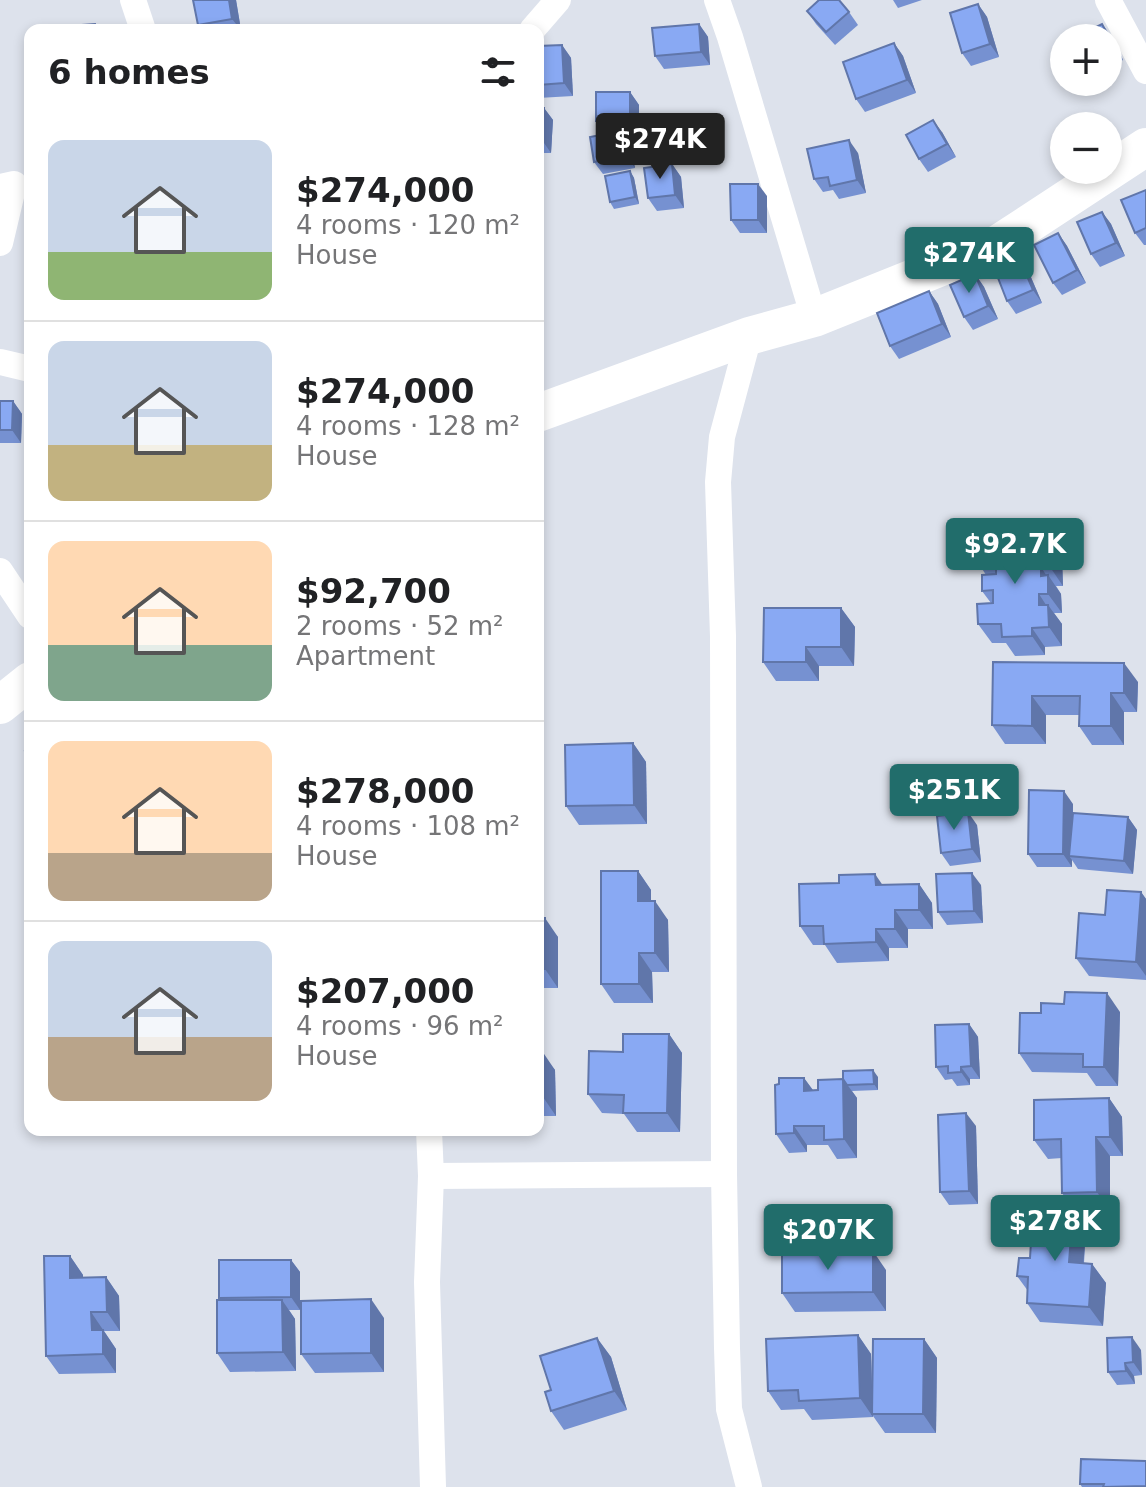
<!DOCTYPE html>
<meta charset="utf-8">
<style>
:root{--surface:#fff;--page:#f6f6f6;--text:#202124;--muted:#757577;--line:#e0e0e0;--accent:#216d6b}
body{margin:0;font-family:"DejaVu Sans",sans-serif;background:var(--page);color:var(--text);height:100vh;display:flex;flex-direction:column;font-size:30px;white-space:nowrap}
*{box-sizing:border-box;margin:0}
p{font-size:26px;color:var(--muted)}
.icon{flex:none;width:44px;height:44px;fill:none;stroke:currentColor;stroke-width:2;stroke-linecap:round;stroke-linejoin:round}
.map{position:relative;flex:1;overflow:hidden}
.sheet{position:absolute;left:24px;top:24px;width:520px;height:1112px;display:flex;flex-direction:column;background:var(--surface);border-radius:16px;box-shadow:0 4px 12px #0003}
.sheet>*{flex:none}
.controls{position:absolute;left:1050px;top:24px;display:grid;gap:16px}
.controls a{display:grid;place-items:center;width:72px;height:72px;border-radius:50%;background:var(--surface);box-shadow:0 4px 12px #0003;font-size:40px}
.price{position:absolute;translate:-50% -68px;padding:0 18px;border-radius:8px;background:var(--accent);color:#fff;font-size:26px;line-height:52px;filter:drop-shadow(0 2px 4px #0008)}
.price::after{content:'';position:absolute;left:50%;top:48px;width:24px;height:18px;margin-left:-12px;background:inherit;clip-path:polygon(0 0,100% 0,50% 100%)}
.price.active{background:#222;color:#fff}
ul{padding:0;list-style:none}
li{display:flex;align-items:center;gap:24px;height:200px;padding:0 24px}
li+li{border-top:2px solid var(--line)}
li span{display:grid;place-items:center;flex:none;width:224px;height:160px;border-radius:16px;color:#555}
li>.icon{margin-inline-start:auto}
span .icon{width:96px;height:96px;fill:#fffc;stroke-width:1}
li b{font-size:34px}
h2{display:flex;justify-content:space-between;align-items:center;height:96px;padding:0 24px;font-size:34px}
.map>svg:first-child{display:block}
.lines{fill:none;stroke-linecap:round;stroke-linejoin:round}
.street{stroke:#fff;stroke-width:26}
.secondary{stroke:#fff;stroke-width:38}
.wall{fill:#7691d1}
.shaded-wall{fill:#6076aa}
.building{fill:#89a9f3;stroke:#6076aa;stroke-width:2}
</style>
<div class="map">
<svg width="1146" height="1487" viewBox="0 0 1146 1487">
<rect width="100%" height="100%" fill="#dde2ec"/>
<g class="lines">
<g class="street">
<polyline points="133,0 143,30"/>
<polyline points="717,0 730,37 814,318"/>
<polyline points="1108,0 1146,71"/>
<polyline points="532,30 558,0"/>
<polyline points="0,187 14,184 0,243"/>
<polyline points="0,362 30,369"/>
<polyline points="0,571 30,616"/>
<polyline points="429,1130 431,1176 427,1282 433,1487"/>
<polyline points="431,1176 724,1174"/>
<polyline points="749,1487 729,1409 727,1348 724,1174 723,636 718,482 722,437 749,336"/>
</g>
<g class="secondary">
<polyline points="538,413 749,336 814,318 998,244 1146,147"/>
<polyline points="0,705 30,681"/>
</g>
</g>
<g class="wall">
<polygon points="236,0 241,30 201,30 198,25"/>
<polygon points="893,0 922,0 898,8"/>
<polygon points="978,4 987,17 999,57 971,66 962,53"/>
<polygon points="807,11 849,12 858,25 835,45 816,24"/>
<polygon points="699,24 708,37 710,65 664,69 655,56"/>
<polygon points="1102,24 1111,36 1123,60 1108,68 1108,38"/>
<polygon points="894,43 903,56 916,93 865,112 856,99"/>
<polygon points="562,45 571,58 573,96 538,98 538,46"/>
<polygon points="630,92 639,105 639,134 623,134 630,144 635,168 603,174 594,162 605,134 596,121"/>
<polygon points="538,108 544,108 553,120 551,153 538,153"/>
<polygon points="942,132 956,157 928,172 919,159"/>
<polygon points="858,153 866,193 839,199 833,190 823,192 814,179"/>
<polygon points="672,164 681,177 684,208 657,211 648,198"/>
<polygon points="630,171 634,178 639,204 614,209 610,202"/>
<polygon points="1146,190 1146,245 1144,245 1135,233"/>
<polygon points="767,196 767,233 740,233 731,220"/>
<polygon points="1102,212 1111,224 1125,256 1100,267 1091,254"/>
<polygon points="1058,233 1067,246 1086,283 1062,295 1053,283"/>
<polygon points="1027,268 1042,303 1016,314 1007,301"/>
<polygon points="975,274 984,287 998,319 973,330 964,317"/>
<polygon points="929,291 938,304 951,337 899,359 890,346"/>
<polygon points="0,401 13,401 22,414 21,443 0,443"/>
<polygon points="1049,539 1062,558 1063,586 1056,586 1061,594 1062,613 1054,613 1062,624 1062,646 1045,647 1045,655 1015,656 1006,643 992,643 978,624 991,603 982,591 986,575 979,564"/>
<polygon points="841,608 855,627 854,666 819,666 819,681 776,681 763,662"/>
<polygon points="993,662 1138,682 1137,712 1124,712 1124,745 1092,745 1079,726 1079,715 1046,715 1046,744 1005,744 992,725"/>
<polygon points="633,743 646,762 647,824 579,825 566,806"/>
<polygon points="1073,804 1073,817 1128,817 1137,830 1133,874 1078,869 1072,860 1072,867 1037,867 1028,854"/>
<polygon points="977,825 981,862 950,866 941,853"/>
<polygon points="638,871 651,890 651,901 668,920 669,972 652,972 653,1003 614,1003 601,984"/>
<polygon points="919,884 932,903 933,929 908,929 908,948 889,948 889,961 837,963 825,945 813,945 800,926 883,885"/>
<polygon points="981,885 983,923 947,925 938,912"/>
<polygon points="1141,892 1146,899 1146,980 1089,976 1076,958 1105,915"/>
<polygon points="538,918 558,937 558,988 538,988"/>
<polygon points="1120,1012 1118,1086 1096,1086 1087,1073 1032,1072 1019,1053 1041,1013"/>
<polygon points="969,1024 978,1037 980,1079 970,1079 970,1085 957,1086 952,1079 945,1080 936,1067"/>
<polygon points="669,1034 682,1053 680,1132 637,1132 624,1114 602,1113 588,1094 623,1052"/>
<polygon points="538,1051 555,1070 556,1116 538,1116"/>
<polygon points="878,1077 878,1090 852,1091 857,1098 857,1158 837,1159 828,1145 807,1145 807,1152 789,1153 776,1134 804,1078 813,1090"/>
<polygon points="1109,1098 1122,1117 1123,1156 1110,1156 1110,1211 1075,1212 1062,1193 1062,1158 1048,1159 1034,1140"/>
<polygon points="976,1126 978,1204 949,1205 940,1192"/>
<polygon points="295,1130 348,1130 298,1134"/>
<polygon points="1073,1211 1086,1230 1084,1263 1092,1264 1106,1283 1103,1326 1040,1322 1027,1303 1028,1291 1017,1276 1030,1258"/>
<polygon points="70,1256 83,1275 83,1278 106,1277 119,1296 120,1331 104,1331 116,1349 116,1373 59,1374 46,1356"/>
<polygon points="291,1260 300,1272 300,1310 289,1310 295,1319 296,1371 230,1372 217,1353 221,1300 219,1298"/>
<polygon points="886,1270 886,1311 795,1312 782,1293"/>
<polygon points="384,1318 384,1372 315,1373 301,1354"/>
<polygon points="858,1335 871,1354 872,1391 924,1339 937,1358 936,1433 885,1433 873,1416 873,1417 812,1420 804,1409 781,1410 768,1391"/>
<polygon points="597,1338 611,1357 627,1410 564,1430 551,1411 551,1390"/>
<polygon points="1141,1350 1142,1375 1134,1376 1135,1384 1117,1385 1108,1372"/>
<polygon points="1146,1461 1146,1487 1082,1487 1080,1484"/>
</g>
<g class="shaded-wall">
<polygon points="229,0 236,0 241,30 232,19"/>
<polygon points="978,4 987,17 999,57 990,44"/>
<polygon points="699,24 708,37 710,65 701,52"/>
<polygon points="1102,24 1111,36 1123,60 1114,47"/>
<polygon points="894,43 903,56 916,93 907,80"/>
<polygon points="562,45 571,58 573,96 564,83"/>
<polygon points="630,92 639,105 639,134 630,121"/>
<polygon points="544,108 553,120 551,153 542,140"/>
<polygon points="933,120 942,132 956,157 947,144"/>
<polygon points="621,131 630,144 635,168 626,155"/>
<polygon points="849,140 858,153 866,193 857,180"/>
<polygon points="672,164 681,177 684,208 675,195"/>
<polygon points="630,171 634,178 639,204 635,197"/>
<polygon points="758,184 767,196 767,233 758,220"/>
<polygon points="1102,212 1111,224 1125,256 1116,243"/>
<polygon points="1058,233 1067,246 1086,283 1077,270"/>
<polygon points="1018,255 1027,268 1042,303 1033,290"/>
<polygon points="975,274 984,287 998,319 988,306"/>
<polygon points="929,291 938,304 951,337 942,324"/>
<polygon points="13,401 22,414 21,443 12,430"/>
<polygon points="1049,539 1062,558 1063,586 1050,567"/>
<polygon points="1041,567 1048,578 1048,575 1061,594 1062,613 1048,594 1041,576"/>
<polygon points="1039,594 1048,608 1048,605 1062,624 1062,646 1049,627 1039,605"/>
<polygon points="841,608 855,627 854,666 841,647"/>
<polygon points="1032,628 1045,647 1045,655 1032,636"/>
<polygon points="806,647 819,666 819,681 806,662"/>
<polygon points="1124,663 1138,682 1137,712 1124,693"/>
<polygon points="1111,693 1124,712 1124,745 1111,726"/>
<polygon points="1032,696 1046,715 1046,744 1032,726"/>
<polygon points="633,743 646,762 647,824 634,805"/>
<polygon points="1064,791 1073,804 1072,857 1069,856 1072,860 1072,867 1063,854"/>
<polygon points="968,812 977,825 981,862 972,849"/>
<polygon points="1128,817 1137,830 1133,874 1124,861"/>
<polygon points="638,871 651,890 651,920 638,901"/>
<polygon points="972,873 981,885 983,923 974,911"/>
<polygon points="875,874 888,893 876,885"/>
<polygon points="919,884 932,903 933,929 919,910"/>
<polygon points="1141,892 1146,899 1146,976 1136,962"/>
<polygon points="655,901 668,920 669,972 655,953"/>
<polygon points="895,910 908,929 908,948 895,929"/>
<polygon points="545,918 558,937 558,988 545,969"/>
<polygon points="876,929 889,948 889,961 876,942"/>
<polygon points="639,953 652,972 653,1003 639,984"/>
<polygon points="1107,993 1120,1012 1118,1086 1104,1067"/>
<polygon points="969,1024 978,1037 980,1079 971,1066"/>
<polygon points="669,1034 682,1053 680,1132 667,1113"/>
<polygon points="542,1051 555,1070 556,1116 543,1097"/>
<polygon points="961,1067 970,1079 970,1085 961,1072"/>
<polygon points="873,1070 878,1077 878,1090 874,1084"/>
<polygon points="804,1078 817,1096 804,1091"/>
<polygon points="843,1079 857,1098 857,1158 844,1139"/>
<polygon points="1109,1098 1122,1117 1123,1156 1110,1137"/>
<polygon points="966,1113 976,1126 978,1204 969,1191"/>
<polygon points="794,1126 807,1145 807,1152 794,1133"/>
<polygon points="1096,1137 1110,1156 1110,1211 1097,1192"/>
<polygon points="1073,1211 1086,1230 1082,1281 1069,1262"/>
<polygon points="873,1251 886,1270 886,1311 873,1292"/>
<polygon points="70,1256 83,1275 83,1297 70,1278"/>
<polygon points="291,1260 300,1272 300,1310 291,1297"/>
<polygon points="1092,1264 1106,1283 1103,1326 1089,1307"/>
<polygon points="106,1277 119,1296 120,1331 107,1312"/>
<polygon points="371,1299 384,1318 384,1372 371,1353"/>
<polygon points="282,1300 295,1319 296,1371 283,1352"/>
<polygon points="91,1312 116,1349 116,1373 103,1354 92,1330"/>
<polygon points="858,1335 871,1354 873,1417 860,1398"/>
<polygon points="1132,1337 1141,1350 1142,1375 1133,1362"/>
<polygon points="597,1338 611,1357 627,1410 614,1391"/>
<polygon points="924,1339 937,1358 936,1433 923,1414"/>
<polygon points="1125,1363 1134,1376 1135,1384 1126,1371"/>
</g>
<g class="building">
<polygon points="193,0 229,0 232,19 198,25"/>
<polygon points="819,0 839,0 849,12 826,32 807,11"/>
<polygon points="978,4 990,44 962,53 950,13"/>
<polygon points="95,24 96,30 68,30 68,26"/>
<polygon points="699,24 701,52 655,56 652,28"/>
<polygon points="1102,24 1114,47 1108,50 1108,38 1074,38"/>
<polygon points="894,43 907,80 856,99 843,62"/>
<polygon points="562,45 564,83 538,85 538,46"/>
<rect x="596" y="92" width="34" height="29"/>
<polygon points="538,108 544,108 542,140 538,140"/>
<polygon points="933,120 947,144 919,159 906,135"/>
<polygon points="621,131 626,155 594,162 590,137"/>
<polygon points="849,140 857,180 830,186 828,177 814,179 807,149"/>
<polygon points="672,164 675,195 648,198 644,168"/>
<polygon points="630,171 635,197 610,202 605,176"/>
<polygon points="730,184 758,184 758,220 731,220"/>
<polygon points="1146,190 1146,228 1135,233 1121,200"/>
<polygon points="1102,212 1116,243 1091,254 1077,222"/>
<polygon points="1058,233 1077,270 1053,283 1034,245"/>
<polygon points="1018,255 1033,290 1007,301 993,265"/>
<polygon points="975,274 988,306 964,317 950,285"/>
<polygon points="929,291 942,324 890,346 877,313"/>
<polygon points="0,401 13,401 12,430 0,430"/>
<polygon points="1049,539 1050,567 1041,567 1041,576 1048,575 1048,594 1039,594 1039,605 1048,605 1049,627 1032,628 1032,636 1002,637 1001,624 978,624 977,604 993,603 993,590 982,591 982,575 996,574 996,564 979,564 978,543"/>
<polygon points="764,608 841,608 841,647 806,647 806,662 763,662"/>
<polygon points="993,662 1124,663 1124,693 1111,693 1111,726 1079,726 1080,696 1032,696 1032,726 992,725"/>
<polygon points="633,743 634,805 566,806 565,745"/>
<polygon points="30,748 30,759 25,751"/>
<polygon points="1029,790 1064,791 1063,854 1028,854"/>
<polygon points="968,812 972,849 941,853 937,816"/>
<polygon points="1073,813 1128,817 1124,861 1069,856"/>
<polygon points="601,871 638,871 638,901 655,901 655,953 639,953 639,984 601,984"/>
<polygon points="972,873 974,911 938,912 936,874"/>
<polygon points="875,874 876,885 919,884 919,910 895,910 895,929 876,929 876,942 824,944 823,926 800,926 799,884 839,883 839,875"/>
<polygon points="1107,890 1141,892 1136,962 1076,958 1079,913 1105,915"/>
<rect x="538" y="918" width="7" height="51"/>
<polygon points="1065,992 1107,993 1104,1067 1083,1067 1083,1054 1019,1053 1020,1013 1041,1013 1041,1003 1064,1004"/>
<polygon points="969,1024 971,1066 961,1067 961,1072 948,1073 948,1066 936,1067 935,1025"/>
<polygon points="623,1034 669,1034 667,1113 623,1113 624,1095 588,1094 589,1051 623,1052"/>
<polygon points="538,1051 542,1051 543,1097 538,1097"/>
<polygon points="873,1070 874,1084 847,1085 843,1079 843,1071"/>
<polygon points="779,1078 804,1078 804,1091 818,1090 818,1080 843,1079 844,1139 824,1140 824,1126 794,1126 794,1133 776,1134 775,1085 779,1084"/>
<polygon points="1109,1098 1110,1137 1096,1137 1097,1192 1062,1193 1061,1139 1034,1140 1034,1100"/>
<polygon points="966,1113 969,1191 940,1192 938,1115"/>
<polygon points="1033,1209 1073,1211 1069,1262 1092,1264 1089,1307 1027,1303 1028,1277 1017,1276 1019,1258 1030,1258"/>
<polygon points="873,1251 873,1292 782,1293 782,1252"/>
<polygon points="44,1256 70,1256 70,1278 106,1277 107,1312 91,1312 92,1330 103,1330 103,1354 46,1356"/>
<polygon points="219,1260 291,1260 291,1297 219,1298"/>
<polygon points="371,1299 371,1353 301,1354 301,1301"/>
<polygon points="217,1300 282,1300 283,1352 217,1353"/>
<polygon points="858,1335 860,1398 799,1401 798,1390 768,1391 766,1339"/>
<polygon points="1132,1337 1133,1362 1125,1363 1126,1371 1108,1372 1107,1338"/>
<polygon points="597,1338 614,1391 551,1411 545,1392 551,1390 540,1356"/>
<polygon points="873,1339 924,1339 923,1414 872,1414"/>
<polygon points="1081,1459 1146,1461 1146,1486 1103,1487 1104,1484 1080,1484"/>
</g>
</svg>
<div class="controls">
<a>+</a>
<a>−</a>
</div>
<b class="price active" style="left:660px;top:181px">$274K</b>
<b class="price" style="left:969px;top:295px">$274K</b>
<b class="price" style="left:1015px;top:586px">$92.7K</b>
<b class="price" style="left:954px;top:832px">$251K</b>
<b class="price" style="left:1055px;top:1263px">$278K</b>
<b class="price" style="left:828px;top:1272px">$207K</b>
<section class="sheet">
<h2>6 homes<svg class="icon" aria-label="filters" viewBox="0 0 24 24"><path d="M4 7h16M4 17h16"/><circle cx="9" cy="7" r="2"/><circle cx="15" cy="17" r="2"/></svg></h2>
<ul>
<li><span style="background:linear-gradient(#c9d6e8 70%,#8fb573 0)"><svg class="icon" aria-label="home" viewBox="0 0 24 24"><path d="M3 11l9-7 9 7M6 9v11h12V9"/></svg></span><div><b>$274,000</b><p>4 rooms · 120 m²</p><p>House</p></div></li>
<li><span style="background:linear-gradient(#c9d6e8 65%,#c2b280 0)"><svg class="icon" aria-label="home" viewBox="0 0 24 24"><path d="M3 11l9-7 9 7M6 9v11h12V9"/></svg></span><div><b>$274,000</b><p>4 rooms · 128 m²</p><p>House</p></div></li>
<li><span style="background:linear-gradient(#ffd9b3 65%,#7fa58c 0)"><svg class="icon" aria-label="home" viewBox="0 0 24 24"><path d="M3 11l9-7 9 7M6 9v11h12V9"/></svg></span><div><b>$92,700</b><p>2 rooms · 52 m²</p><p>Apartment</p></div></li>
<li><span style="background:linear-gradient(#ffd9b3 70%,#b9a48a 0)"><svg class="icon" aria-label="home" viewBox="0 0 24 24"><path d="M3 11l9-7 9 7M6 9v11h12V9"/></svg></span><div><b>$278,000</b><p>4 rooms · 108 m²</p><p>House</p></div></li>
<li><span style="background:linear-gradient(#c9d6e8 60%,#b9a48a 0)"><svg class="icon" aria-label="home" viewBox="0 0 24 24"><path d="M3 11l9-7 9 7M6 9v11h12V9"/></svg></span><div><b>$207,000</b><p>4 rooms · 96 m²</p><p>House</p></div></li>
</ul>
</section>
</div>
